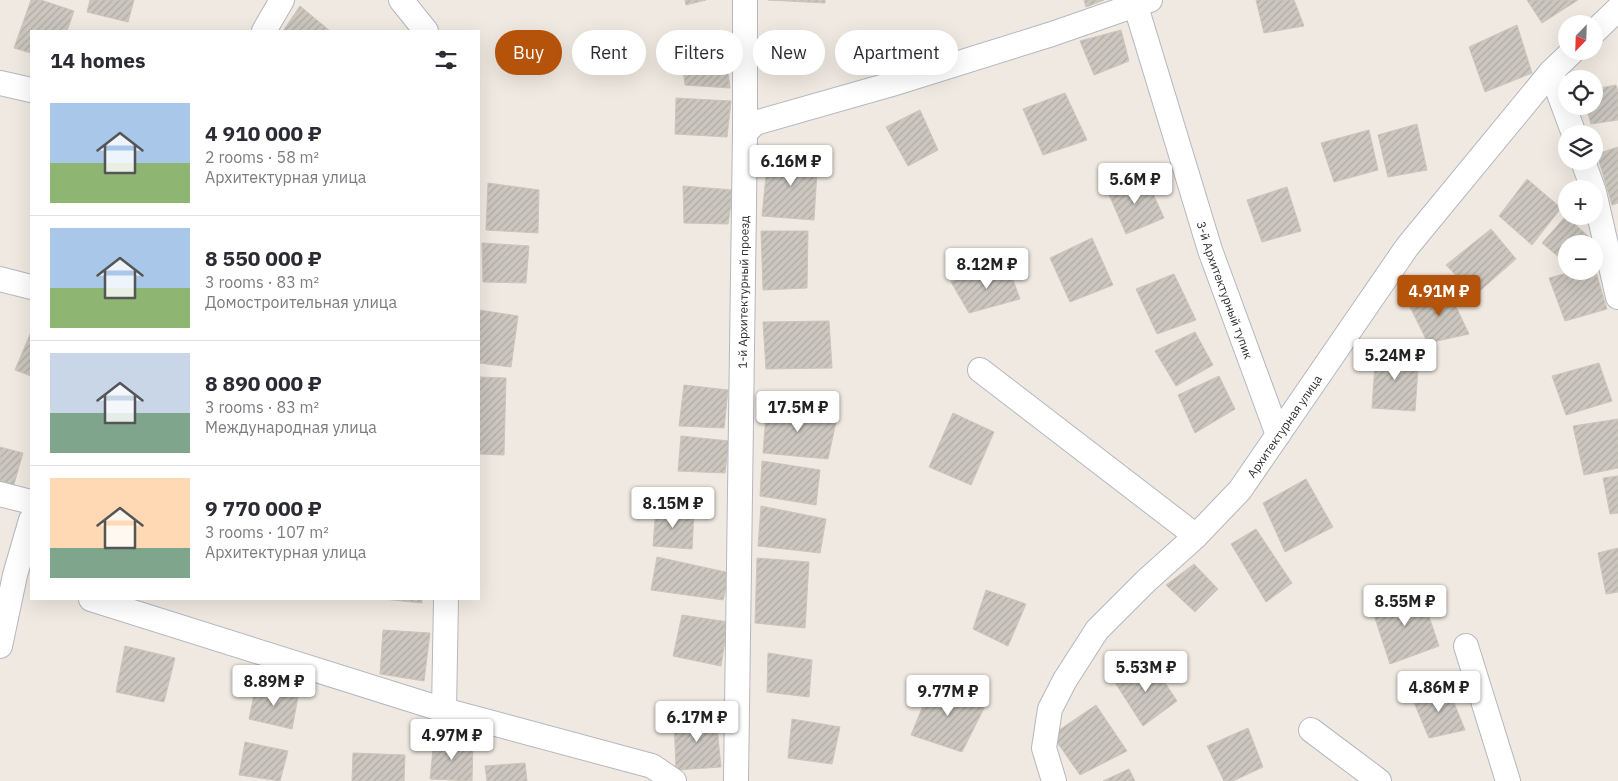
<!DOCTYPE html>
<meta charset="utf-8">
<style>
:root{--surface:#fff;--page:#f2f2f3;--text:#2b2b33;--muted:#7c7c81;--line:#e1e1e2;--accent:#b45309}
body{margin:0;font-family:"IBM Plex Sans",sans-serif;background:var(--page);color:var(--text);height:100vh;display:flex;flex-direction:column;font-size:19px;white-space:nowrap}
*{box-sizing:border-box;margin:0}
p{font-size:16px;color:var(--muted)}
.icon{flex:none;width:28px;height:28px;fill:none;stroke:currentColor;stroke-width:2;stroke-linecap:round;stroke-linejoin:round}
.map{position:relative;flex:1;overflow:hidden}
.details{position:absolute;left:30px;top:30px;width:450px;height:570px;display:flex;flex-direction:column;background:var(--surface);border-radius:0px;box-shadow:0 5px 20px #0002}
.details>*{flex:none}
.banner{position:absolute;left:495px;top:30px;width:475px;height:45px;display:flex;gap:10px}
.needle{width:32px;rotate:203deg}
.controls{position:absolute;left:1558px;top:15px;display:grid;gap:10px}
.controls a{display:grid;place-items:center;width:45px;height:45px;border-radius:50%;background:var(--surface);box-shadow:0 5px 20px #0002;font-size:25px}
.price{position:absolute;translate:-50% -42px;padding:0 11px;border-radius:5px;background:#fff;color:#222;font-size:16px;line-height:32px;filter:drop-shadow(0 1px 2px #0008)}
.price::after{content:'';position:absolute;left:50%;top:30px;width:15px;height:11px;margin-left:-8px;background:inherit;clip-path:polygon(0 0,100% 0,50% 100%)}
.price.active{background:var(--accent);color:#fff}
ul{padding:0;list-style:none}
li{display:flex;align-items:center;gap:15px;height:125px;padding:0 20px}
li+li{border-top:1px solid var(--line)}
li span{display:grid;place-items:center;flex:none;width:140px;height:100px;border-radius:0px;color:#555}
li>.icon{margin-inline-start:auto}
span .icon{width:60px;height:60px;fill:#fffc;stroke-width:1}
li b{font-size:21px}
h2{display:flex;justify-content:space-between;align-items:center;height:60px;padding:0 20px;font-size:21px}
.tag{padding:0 18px;border-radius:22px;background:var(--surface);box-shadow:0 5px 20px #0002;font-size:18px;line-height:45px}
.tag.active{background:var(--accent);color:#fff}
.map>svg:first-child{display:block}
.building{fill:url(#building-hatch);stroke:#cbc5ba}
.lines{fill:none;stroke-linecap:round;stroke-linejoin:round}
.minor-casing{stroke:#b4b7c1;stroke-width:26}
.minor{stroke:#fff;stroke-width:24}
.labels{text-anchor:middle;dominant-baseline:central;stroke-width:5;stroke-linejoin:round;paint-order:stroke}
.street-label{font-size:12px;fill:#2e2e2e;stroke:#fff}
</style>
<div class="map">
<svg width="1618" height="781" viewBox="0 0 1618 781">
<defs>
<pattern id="building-hatch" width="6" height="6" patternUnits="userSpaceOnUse" patternTransform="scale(1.25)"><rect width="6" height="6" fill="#cbc7bf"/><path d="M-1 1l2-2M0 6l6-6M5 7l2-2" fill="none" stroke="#afaba4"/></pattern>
</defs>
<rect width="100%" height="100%" fill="#efe9e1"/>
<g class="building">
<polygon points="31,0 41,0 74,11 67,31 31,31 31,53 14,48"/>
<polygon points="90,0 134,0 128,22 87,12"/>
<polygon points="685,0 706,0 686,5"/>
<polygon points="768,0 825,0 825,3"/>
<polygon points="1084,0 1104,0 1086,7"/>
<polygon points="1256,0 1294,0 1304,26 1264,33"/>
<polygon points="1527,0 1578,0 1542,23"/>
<polygon points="300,6 330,31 283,31"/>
<polygon points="1517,25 1532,73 1485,92 1469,47"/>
<polygon points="1121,30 1129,61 1094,75 1080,41"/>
<polygon points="680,41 724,43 730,88 685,85"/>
<polygon points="1616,85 1618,92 1618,120 1591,124 1586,106 1594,106 1594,89"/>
<polygon points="1065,93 1087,140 1043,155 1023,109"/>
<polygon points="676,98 731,101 727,137 675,134"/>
<polygon points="920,110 938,150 908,166 886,127"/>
<polygon points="1417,124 1427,170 1388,177 1378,135"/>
<polygon points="1369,130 1378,170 1334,182 1321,143"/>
<polygon points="1618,147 1618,203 1612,205 1597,154"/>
<polygon points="768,156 818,156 814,220 762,216"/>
<polygon points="1145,176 1164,218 1126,234 1107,190"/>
<polygon points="1527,179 1561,208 1532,245 1499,216"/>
<polygon points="488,183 539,190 538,233 486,230"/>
<polygon points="683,186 733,190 728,224 684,223"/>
<polygon points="1287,187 1301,231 1262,242 1247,200"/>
<polygon points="1566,216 1589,237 1584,244 1566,244 1566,263 1542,243"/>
<polygon points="1491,229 1516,259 1475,295 1446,265"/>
<polygon points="761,231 808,231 807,288 763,290"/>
<polygon points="1092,238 1113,285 1070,302 1050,258"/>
<polygon points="482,243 529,246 526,283 483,282"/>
<polygon points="1008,266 1020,299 969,313 951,282"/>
<polygon points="1594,266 1607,309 1565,321 1549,278 1575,271 1594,271"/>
<polygon points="1174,274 1196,320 1157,334 1136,289"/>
<polygon points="1447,288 1469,334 1428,343 1409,305"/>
<polygon points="479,310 518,316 511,367 479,363"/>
<polygon points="829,321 832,368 766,369 763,322"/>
<polygon points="31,332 31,376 15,370"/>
<polygon points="1195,332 1213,365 1176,386 1155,351"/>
<polygon points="1376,349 1419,355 1415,411 1372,408"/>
<polygon points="1599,363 1612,401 1566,415 1552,376"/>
<polygon points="1219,376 1235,409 1195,433 1178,395"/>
<polygon points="479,377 506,378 504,455 479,454"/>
<polygon points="684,385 728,390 724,428 679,426"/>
<polygon points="767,403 837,417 828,459 763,453"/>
<polygon points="953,413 994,432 971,485 929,467"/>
<polygon points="1618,419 1618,468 1584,475 1573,426"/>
<polygon points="681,436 729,441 725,473 678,471"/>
<polygon points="0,447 23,453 12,491 0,487"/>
<polygon points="762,461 820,470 816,505 760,496"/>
<polygon points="1618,476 1618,513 1610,514 1603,478"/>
<polygon points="1306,479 1333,527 1285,552 1263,503"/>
<polygon points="761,506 826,519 820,553 758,546"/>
<polygon points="656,507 694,513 692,549 653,546"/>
<polygon points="1256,529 1292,583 1266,602 1231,544"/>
<polygon points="1618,548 1618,592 1606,594 1598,553"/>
<polygon points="657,557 730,573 723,600 651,590"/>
<polygon points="757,558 809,562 805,628 755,623"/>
<polygon points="1194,564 1218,589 1195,612 1166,585"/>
<polygon points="986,590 1026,604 1008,646 973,629"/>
<polygon points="1421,593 1439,646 1390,664 1371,606"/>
<polygon points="383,599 422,599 422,603"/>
<polygon points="682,615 728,622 721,666 673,656"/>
<polygon points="383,630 430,633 424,681 380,674"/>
<polygon points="125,646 175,658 164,702 116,692"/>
<polygon points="768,653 812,660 809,697 767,692"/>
<polygon points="1150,660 1177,701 1143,726 1116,684"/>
<polygon points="934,679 987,702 962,752 911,735"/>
<polygon points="256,685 298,697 292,729 249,719"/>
<polygon points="1448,688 1465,730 1429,738 1412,698"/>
<polygon points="1096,705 1127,751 1080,775 1052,735"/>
<polygon points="716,717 721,767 676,770 674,718"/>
<polygon points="792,719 840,727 832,764 788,758"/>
<polygon points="1248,728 1263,767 1233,781 1224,781 1207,746"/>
<polygon points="434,740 473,743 472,781 430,779"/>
<polygon points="245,742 288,751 280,781 239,775"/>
<polygon points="353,753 405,755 404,781 352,781"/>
<polygon points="525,763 527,781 487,781 485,766"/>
<polygon points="1129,769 1135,781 1103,781"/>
</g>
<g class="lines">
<g class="minor-casing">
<g id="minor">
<polyline points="401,0 426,31"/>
<polyline points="745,0 745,133"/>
<path id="s1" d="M1134 0 1210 250 1278 435"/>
<polyline points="264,31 282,0"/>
<polyline points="1594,32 1618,9"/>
<polyline points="1551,72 1574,134"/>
<polyline points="0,83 31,90"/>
<polyline points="1583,161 1593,189"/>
<polyline points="1594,192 1618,297"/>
<polyline points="0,279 31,287"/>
<polyline points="980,370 1196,536"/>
<polyline points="0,494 31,502"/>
<polyline points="91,599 444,710"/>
<polyline points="446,599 444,710 652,766 674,781"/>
<polyline points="0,646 15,575 31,520"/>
<polyline points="1466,646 1508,781"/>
<polyline points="1311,730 1379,781"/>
<path id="s2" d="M736 781 745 133 755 123 892 84 1052 34 1150 0"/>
<path id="s3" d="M1054 781 1044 748 1050 709 1065 680 1097 630 1146 581 1196 536 1240 490 1407 247 1551 72 1573 51"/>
</g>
</g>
<use href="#minor" class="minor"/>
</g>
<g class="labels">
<g class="street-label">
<text stroke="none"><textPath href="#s1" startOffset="304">3-й Архитектурный тупик</textPath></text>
<text stroke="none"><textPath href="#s2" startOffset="489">1-й Архитектурный проезд</textPath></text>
<text stroke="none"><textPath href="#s3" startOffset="444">Архитектурная улица</textPath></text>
</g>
</g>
</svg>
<div class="controls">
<a><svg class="needle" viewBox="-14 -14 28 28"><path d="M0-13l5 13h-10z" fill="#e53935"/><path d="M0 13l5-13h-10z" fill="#7c7c81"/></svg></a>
<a><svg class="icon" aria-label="locate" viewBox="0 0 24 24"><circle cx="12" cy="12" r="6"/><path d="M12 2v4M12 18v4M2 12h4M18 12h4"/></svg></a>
<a><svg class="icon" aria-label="layers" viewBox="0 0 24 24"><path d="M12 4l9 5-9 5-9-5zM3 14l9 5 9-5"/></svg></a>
<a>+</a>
<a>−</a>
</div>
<b class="price" style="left:791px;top:187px">6.16M ₽</b>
<b class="price" style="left:1135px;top:205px">5.6M ₽</b>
<b class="price" style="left:987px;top:290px">8.12M ₽</b>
<b class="price active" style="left:1439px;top:317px">4.91M ₽</b>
<b class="price" style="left:1395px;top:381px">5.24M ₽</b>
<b class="price" style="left:798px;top:433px">17.5M ₽</b>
<b class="price" style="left:673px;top:529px">8.15M ₽</b>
<b class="price" style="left:1405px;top:627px">8.55M ₽</b>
<b class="price" style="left:1146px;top:693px">5.53M ₽</b>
<b class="price" style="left:274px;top:707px">8.89M ₽</b>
<b class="price" style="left:1439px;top:713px">4.86M ₽</b>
<b class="price" style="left:948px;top:717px">9.77M ₽</b>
<b class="price" style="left:697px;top:743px">6.17M ₽</b>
<b class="price" style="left:452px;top:761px">4.97M ₽</b>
<div class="banner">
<a class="tag active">Buy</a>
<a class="tag">Rent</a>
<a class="tag">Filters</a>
<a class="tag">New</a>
<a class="tag">Apartment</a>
</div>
<section class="details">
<h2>14 homes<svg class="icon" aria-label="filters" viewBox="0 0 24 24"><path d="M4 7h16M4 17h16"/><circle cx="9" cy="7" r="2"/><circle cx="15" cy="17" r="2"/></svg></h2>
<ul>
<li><span style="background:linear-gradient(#a9c7e8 60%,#8fb573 0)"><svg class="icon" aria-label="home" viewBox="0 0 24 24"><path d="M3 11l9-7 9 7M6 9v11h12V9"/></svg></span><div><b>4 910 000 ₽</b><p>2 rooms · 58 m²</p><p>Архитектурная улица</p></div></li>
<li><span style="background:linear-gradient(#a9c7e8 60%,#8fb573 0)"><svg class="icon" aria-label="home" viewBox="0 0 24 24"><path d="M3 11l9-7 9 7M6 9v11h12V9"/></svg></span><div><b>8 550 000 ₽</b><p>3 rooms · 83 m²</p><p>Домостроительная улица</p></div></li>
<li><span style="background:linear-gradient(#c9d6e8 60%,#7fa58c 0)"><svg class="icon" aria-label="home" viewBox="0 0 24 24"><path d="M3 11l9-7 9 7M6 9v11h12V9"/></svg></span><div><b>8 890 000 ₽</b><p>3 rooms · 83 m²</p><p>Международная улица</p></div></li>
<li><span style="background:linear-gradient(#ffd9b3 70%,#7fa58c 0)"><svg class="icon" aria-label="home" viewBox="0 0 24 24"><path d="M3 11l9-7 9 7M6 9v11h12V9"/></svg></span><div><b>9 770 000 ₽</b><p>3 rooms · 107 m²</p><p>Архитектурная улица</p></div></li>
</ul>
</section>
</div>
